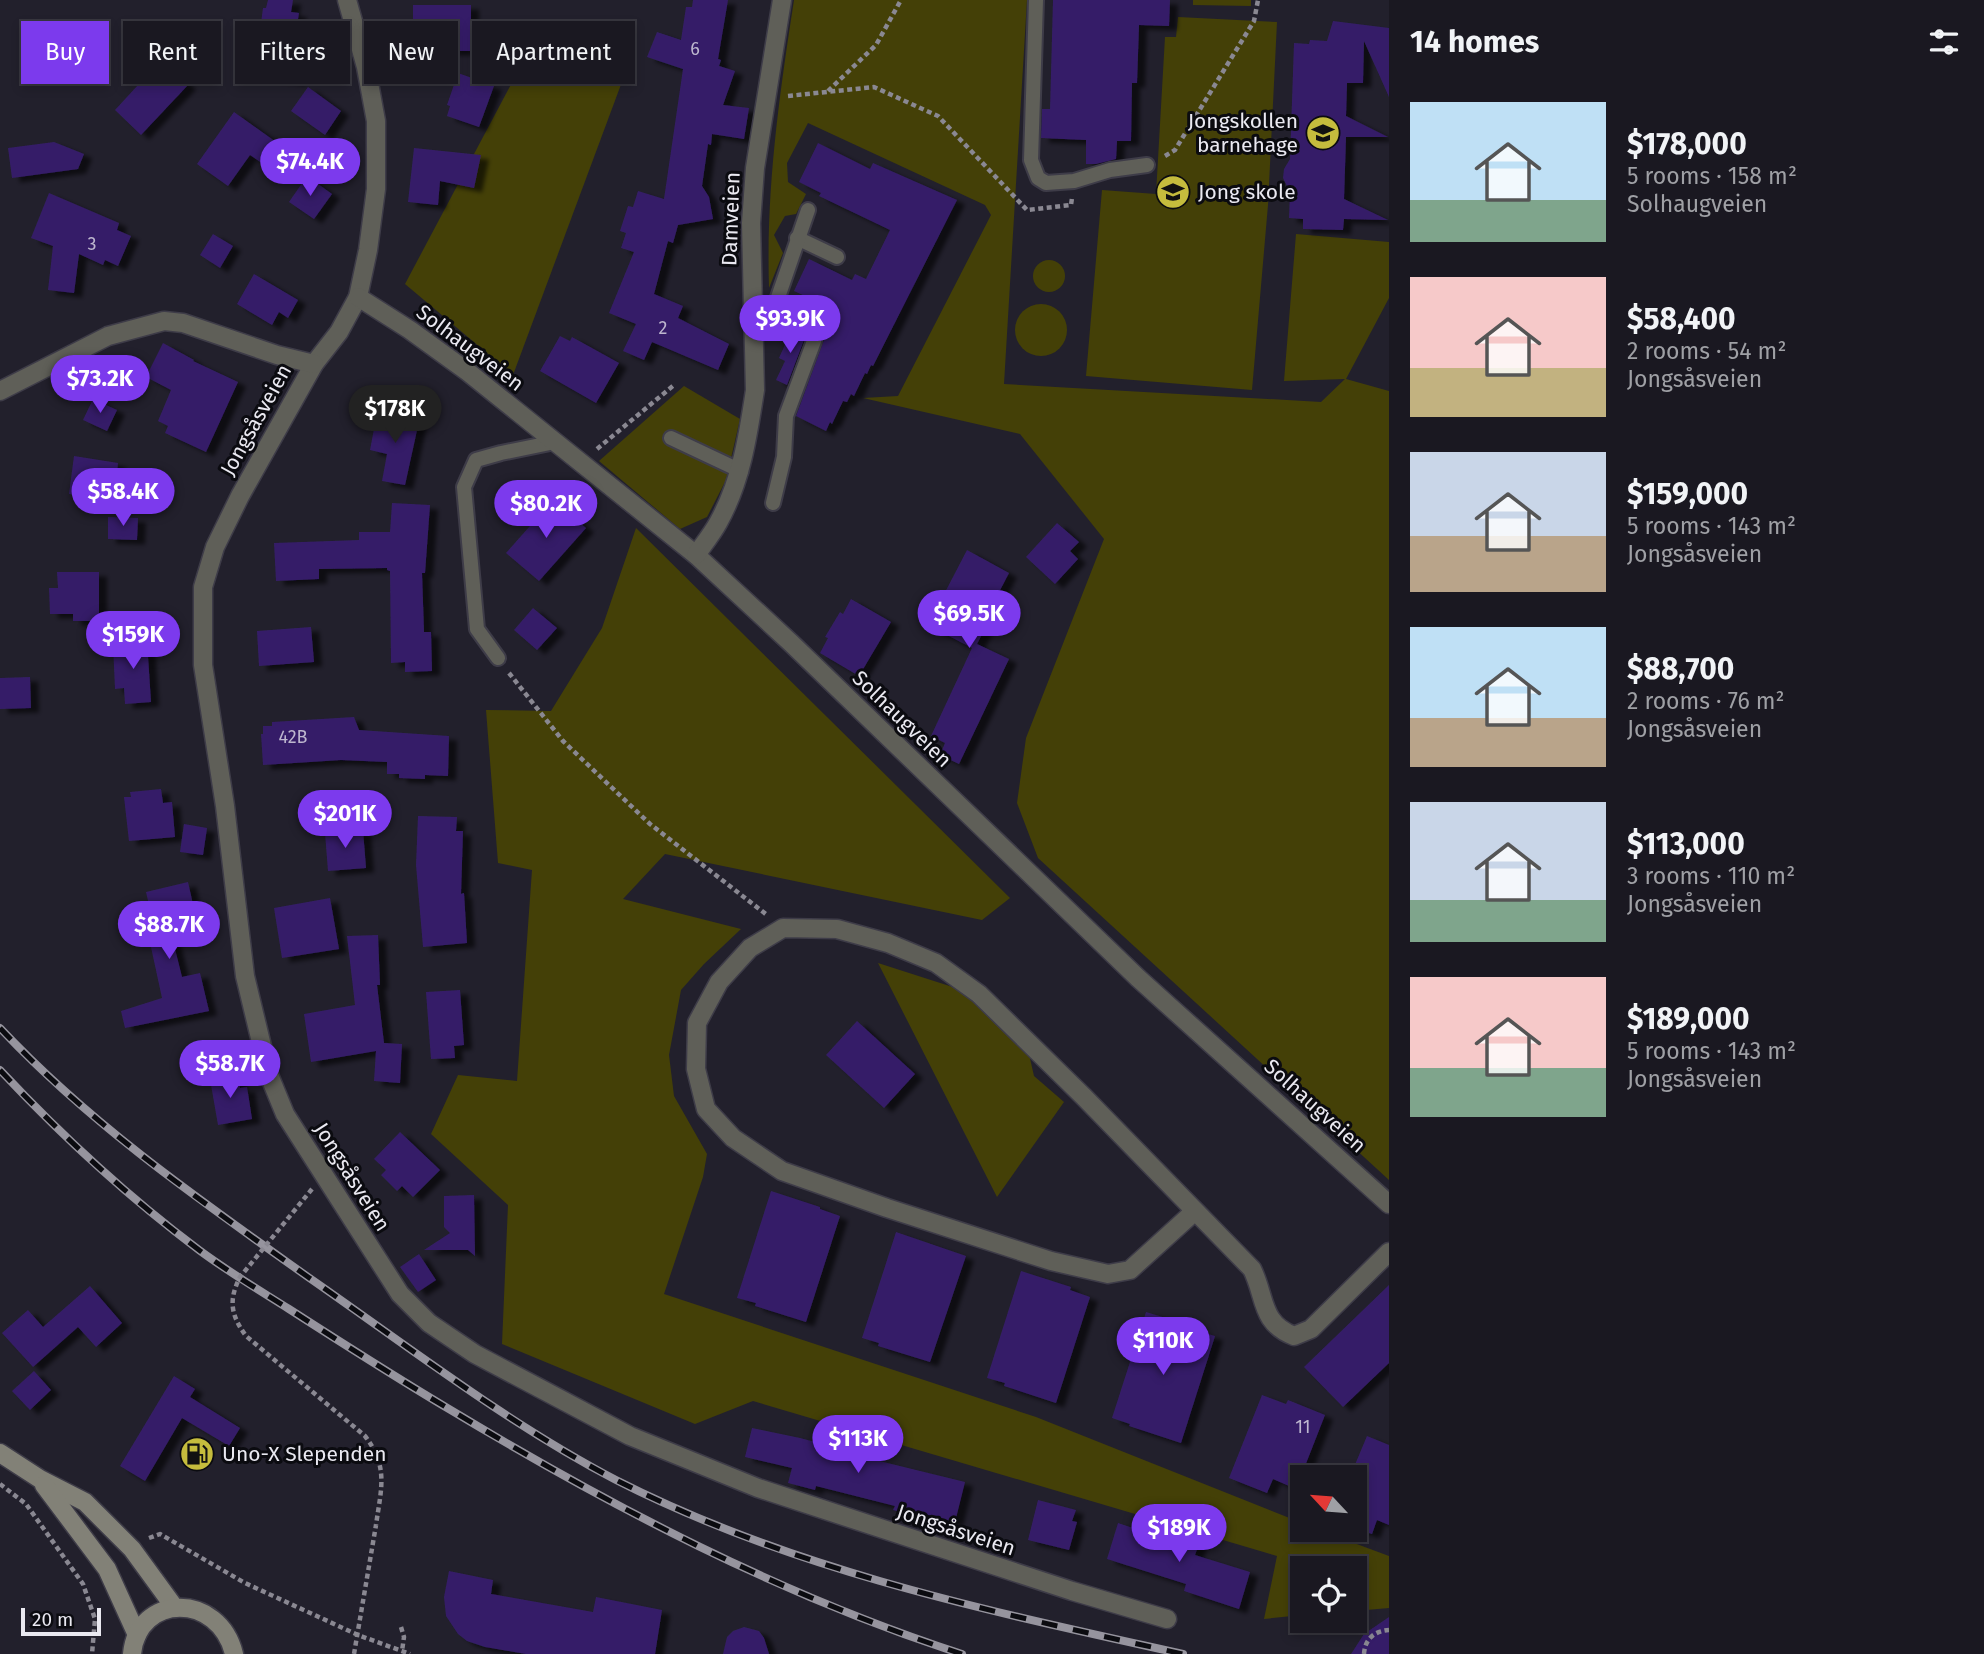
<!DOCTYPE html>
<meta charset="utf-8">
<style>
:root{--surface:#1a1821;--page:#27252e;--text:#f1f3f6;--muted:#9fa0a5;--line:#38373f;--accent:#7c3aed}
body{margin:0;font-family:"Fira Sans",sans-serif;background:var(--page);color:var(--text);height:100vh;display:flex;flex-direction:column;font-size:26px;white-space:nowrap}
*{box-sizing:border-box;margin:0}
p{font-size:23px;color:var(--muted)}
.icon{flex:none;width:38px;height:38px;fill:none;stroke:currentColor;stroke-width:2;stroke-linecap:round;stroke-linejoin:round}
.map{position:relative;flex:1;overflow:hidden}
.side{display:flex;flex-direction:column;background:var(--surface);width:595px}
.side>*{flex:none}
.banner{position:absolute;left:21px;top:21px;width:665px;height:63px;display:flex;gap:14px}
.needle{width:46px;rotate:296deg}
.fabs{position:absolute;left:1290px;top:1465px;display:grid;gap:14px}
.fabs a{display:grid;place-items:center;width:77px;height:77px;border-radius:0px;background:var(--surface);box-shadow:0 4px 10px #0003,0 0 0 2px var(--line);font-size:35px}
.scale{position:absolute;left:21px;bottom:18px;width:80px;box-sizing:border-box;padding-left:7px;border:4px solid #eae9f1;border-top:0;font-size:19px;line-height:24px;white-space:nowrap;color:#eae9f1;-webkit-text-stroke:5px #0b0b10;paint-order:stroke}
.price{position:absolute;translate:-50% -60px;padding:0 16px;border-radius:24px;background:var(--accent);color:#fff;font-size:23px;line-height:46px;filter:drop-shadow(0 2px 4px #0008)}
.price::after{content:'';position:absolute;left:50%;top:42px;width:21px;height:16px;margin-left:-10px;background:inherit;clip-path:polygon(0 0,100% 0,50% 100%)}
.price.active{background:#222;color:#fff}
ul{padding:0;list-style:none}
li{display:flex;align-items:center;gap:21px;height:175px;padding:0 21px}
li span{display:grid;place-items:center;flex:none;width:196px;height:140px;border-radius:0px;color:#555}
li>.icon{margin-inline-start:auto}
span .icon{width:84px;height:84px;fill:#fffc;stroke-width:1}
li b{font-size:30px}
h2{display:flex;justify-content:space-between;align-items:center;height:84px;padding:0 21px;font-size:30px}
.tag{padding:0 24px;border-radius:0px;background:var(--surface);box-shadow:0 4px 10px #0003,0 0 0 2px var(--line);font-size:24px;line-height:63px}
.tag.active{background:var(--accent);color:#fff}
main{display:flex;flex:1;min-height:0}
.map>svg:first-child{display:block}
.green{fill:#444007}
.building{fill:#351e67;filter:url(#shadow)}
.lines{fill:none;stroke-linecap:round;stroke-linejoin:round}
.lane-casing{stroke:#3e3c48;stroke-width:18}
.street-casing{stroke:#3e3c48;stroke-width:21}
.secondary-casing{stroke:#3e3c48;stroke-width:21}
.path{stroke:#8a8892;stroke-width:4.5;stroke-dasharray:5 3.5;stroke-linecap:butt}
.lane{stroke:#5f5f58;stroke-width:14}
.street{stroke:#5f5f58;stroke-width:18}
.secondary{stroke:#828177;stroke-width:18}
.rail-casing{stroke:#96949e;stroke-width:8}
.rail{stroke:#0b0b10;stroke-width:5;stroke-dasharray:16;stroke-linecap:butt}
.path-bridge{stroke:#8a8892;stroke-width:4.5;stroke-dasharray:5 3.5;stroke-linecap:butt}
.labels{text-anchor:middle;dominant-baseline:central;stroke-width:6;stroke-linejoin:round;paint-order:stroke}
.number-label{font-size:18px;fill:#bdb6ce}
.poi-label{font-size:21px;fill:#eae9f1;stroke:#0b0b10;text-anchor:start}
.street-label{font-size:21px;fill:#eae9f1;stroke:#0b0b10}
</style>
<main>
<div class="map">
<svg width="1389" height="1654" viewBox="0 0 1389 1654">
<defs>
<filter id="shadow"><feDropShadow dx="8" dy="4.5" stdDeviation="2" flood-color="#0009"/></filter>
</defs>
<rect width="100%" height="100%" fill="#22202c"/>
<g class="green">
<path d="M794 0H1027L1004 384 1321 402 1345 379 1284 381 1296 234 1389 242V298L1346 379 1389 391V1180L1038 858 1017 803 1026 738 1104 539 1020 434 863 398 898 396 991 215 985 205 808 123 787 163 788 182 806 194 796 214 785 216 774 235 783 253 769 288C766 189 779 97 794 0Z"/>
<polygon points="1193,0 1251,0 1251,6 1193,5"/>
<polygon points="1178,17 1277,22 1268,205 1252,390 1086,376 1102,190 1156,194 1165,37 1176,37"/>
<polygon points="598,44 626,71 513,375 405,284 524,60"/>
<circle cx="1049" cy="276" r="16"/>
<circle cx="1041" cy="330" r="26"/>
<polygon points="684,386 740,419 726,480 707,517 680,529 599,461"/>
<polygon points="636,528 1010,898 982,920 665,854 623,899 741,929 704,964 681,990 669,1055 674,1096 707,1154 703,1177 664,1294 1036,1417 1302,1523 1302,1530 1319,1530 1389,1556 1389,1608 1355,1611 1354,1568 1302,1568 1302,1615 1264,1619 1277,1556 753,1401 695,1424 502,1344 508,1205 431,1134 458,1075 517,1081 532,870 498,863 486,710 551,711 602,628"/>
<polygon points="878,963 962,990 1026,1041 1034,1076 1064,1102 997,1197"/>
</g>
<g class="building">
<polygon points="268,0 293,0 291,12 299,13 295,37 304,39 298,81 254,75 263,8 266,8"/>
<polygon points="693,0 728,0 718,59 721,60 719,66 735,71 723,105 749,108 744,139 712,134 711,145 708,144 702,186 709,197 713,219 678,225 673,243 668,241 654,294 683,306 678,318 729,344 718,370 652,342 644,360 623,351 636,324 609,313 634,252 621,248 626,233 620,231 628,206 633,207 638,191 664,199 683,69 647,57 657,32 681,40 686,7 692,7"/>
<polygon points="1053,0 1170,0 1169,26 1139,25 1137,83 1132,83 1131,141 1117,141 1116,159 1096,164 1086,164 1086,140 1041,138 1042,109 1050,109"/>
<rect x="413" y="5" width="58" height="46"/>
<polygon points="1333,21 1389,28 1389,97 1364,41 1363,83 1347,83 1346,116 1388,137 1346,137 1344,199 1388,220 1344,219 1343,230 1303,229 1303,219 1289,218 1290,192 1283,178 1284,169 1290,159 1294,43 1309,44 1310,40 1327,41"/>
<polygon points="161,60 188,85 141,135 115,110"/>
<polygon points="458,73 494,86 479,127 447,116 450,106 447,105"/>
<polygon points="308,87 341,111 325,135 291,111"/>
<polygon points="234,112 283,147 269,168 250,155 228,186 197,164"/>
<polygon points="54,142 84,154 78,169 12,178 8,148"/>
<polygon points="818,143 870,169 873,163 957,200 873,366 871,365 867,374 865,373 854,396 851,394 847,402 843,401 832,424 830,422 826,431 796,416 824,340 818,324 801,310 807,297 794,291 809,259 852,280 855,274 866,279 890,230 819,196 821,193 799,182"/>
<polygon points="414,148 481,155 474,188 440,181 438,205 408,202"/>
<polygon points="307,176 332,194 314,219 289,202"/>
<polygon points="49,193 119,223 117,230 131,236 118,266 105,260 103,265 79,254 74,293 48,290 53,246 31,238"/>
<polygon points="213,234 233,246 220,268 200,255"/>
<polygon points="254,274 298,300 288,318 279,312 272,325 237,304"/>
<polygon points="793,327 802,335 804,340 787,385 776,380 785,361 779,358"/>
<polygon points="560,336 570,341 572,337 619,363 596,403 540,371"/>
<polygon points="163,343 194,360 193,361 238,382 206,452 165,433 168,426 158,421 171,390 146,377"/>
<polygon points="93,399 117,410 107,431 83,420"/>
<polygon points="377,413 419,421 405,485 382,481 387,454 370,450"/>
<polygon points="74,456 118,463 114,499 69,494"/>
<polygon points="553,500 586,528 539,581 506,553"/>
<polygon points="392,503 430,505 425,573 422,573 424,632 431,632 432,671 405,672 405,662 391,663 390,571 387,570 387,568 319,569 319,579 276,581 274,543 359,540 359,532 390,532"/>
<polygon points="108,517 138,518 137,540 108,539"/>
<polygon points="1057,523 1079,542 1070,551 1078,559 1055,584 1026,557"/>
<polygon points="967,550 1009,573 996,598 1000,600 977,644 1009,659 959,764 940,755 945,743 931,736 972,648 928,625"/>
<polygon points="57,572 99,572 99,621 73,621 73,614 50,614 49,588 58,588"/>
<polygon points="851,599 891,622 859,676 820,653 828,638 825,637 840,612 843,614"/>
<polygon points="533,608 557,628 537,650 514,630"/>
<polygon points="311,627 314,662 259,666 257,631"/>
<polygon points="147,641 151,702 125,704 124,688 115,689 113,644"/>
<polygon points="30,677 31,708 0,709 0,678"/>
<polygon points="354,717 359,730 449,736 448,776 425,775 425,779 399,778 399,774 387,774 387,762 341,760 263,765 261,734 263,734 263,726 272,726 272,722"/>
<polygon points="161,789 163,803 172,802 175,837 129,841 124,797 131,797 130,792"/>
<polygon points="418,816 457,817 456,831 463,831 461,894 464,893 467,943 423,947 416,865"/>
<polygon points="184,824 207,828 203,855 180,852"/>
<polygon points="363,830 366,868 328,871 325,833"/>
<polygon points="188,882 194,909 188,911 193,932 172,937 182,977 200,973 209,1011 125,1028 121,1011 162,998 146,924 153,922 146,892"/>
<polygon points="330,898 339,949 282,958 274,908"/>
<polygon points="378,935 380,985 377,985 384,1043 402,1044 400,1083 374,1081 376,1051 311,1062 304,1014 355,1005 347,936"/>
<polygon points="460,990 464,1045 454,1046 455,1058 431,1059 426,992"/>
<polygon points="857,1021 915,1074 884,1108 826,1055"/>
<polygon points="238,1074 240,1088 247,1087 252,1119 218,1125 210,1079"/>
<polygon points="400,1132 440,1170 413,1197 402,1186 397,1191 381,1175 386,1170 374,1159"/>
<polygon points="771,1191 820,1207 820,1209 840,1216 806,1322 755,1306 756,1303 737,1298"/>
<polygon points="474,1195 475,1256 468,1250 424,1250 450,1233 444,1227 444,1196"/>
<polygon points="896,1232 966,1256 930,1362 878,1346 879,1343 862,1338"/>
<polygon points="419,1254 436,1280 418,1292 400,1267"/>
<polygon points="1021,1271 1071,1287 1070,1290 1090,1297 1056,1403 1004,1386 1005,1383 987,1378"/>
<polygon points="1389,1285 1389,1363 1343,1407 1304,1367"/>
<polygon points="90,1286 122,1323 96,1347 78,1327 33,1367 2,1333 28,1310 43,1327"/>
<polygon points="1146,1312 1195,1327 1194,1330 1215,1336 1181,1443 1129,1426 1130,1424 1112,1418"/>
<polygon points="34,1371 51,1390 30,1410 12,1391"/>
<polygon points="174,1376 195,1389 190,1397 240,1428 229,1446 182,1418 145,1481 120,1466"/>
<polygon points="1262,1395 1286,1404 1288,1400 1325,1415 1296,1489 1273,1479 1267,1493 1229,1478"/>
<polygon points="752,1428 800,1438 860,1454 859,1456 965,1482 955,1522 921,1513 920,1517 893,1510 895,1506 816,1486 815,1490 788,1483 792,1468 745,1457"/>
<polygon points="1367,1436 1389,1445 1389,1525 1377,1520 1372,1534 1354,1528 1354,1467"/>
<polygon points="1038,1500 1076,1510 1072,1521 1077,1522 1069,1550 1028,1540"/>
<polygon points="1118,1523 1172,1541 1174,1533 1200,1541 1195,1555 1250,1572 1239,1609 1184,1591 1186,1584 1107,1559"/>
<polygon points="449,1571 493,1580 491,1594 593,1612 596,1597 662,1610 655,1654 526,1654 485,1647 467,1641 458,1634 446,1616 444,1597"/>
<polygon points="1389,1617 1389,1654 1351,1654 1364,1634"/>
<polygon points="744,1627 759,1631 764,1638 769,1654 723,1654 727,1637 733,1631"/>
</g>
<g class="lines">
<g class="lane-casing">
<g id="lane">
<polyline points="1036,0 1031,160 1038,178 1046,183 1074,181 1110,170 1147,165"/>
<polyline points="797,238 837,257"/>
<polyline points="774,309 808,210"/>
<path d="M753 311C759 310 765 309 771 309 786 310 815 324 814 341L786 416 784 457 773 503"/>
<polyline points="671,438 741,471"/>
<polyline points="498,658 477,629 464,487 476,460 501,453 555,442"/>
</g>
</g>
<g class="street-casing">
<g id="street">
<polyline points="347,0 366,67 376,121 376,189 368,250 358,297 339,332 314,364 240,496 215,547 203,587 203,665 225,806 245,976 269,1075 285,1114 400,1294 429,1323 475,1354 630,1436 758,1488 1072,1591 1167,1619"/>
<polyline points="358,297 410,330 468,372 696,555 791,643 1138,978 1389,1204"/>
<polyline points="0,391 108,336 164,321 183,323 277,355 314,364"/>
<path d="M696 555C703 545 712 534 718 523 741 482 748 436 755 390L751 223 755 168 782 0"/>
<path d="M1195 1211 1130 1270 1108 1274 1051 1261 887 1208 782 1171 733 1138 706 1109 696 1069 697 1023 719 982 750 948 783 928 837 929 888 943 936 963 979 994 1084 1097 1252 1269C1266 1297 1260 1323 1294 1336L1311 1329 1389 1252"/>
</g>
</g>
<g class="secondary-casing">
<g id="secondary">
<polyline points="0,1453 40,1479 85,1502 132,1549 175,1608"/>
<polyline points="44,1485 107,1569 137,1635"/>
<path d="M132 1654C138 1593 219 1592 234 1654"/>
</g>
</g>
<g class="path">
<polyline points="828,91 876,45 901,0"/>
<polyline points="788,96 874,87 938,116 1027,210 1071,205 1072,198"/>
<polyline points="1165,156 1175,150 1254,21 1258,0"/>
<polyline points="597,449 674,385"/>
<polyline points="509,673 563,741 650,824 767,915"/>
<polyline points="0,1484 26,1504 83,1584 95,1619 92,1654"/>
<polyline points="149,1538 160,1534 245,1583 358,1635 410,1654"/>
<polyline points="401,1627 404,1637 402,1651"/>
<polyline points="354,1654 376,1525"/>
<path d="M1364 1654C1365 1639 1374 1631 1389 1630"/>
</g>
<use href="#lane" class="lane"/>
<use href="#street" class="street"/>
<use href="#secondary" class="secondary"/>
<g class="rail-casing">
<g id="rail">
<path d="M0 1028C90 1124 201 1201 308 1277 409 1347 507 1423 616 1480 795 1571 989 1611 1183 1654"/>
<path d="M0 1070C61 1135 127 1196 199 1250 227 1271 259 1290 289 1309 342 1343 395 1377 449 1409 612 1507 780 1595 962 1654"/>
</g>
</g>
<use href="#rail" class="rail"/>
<path class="path-bridge" d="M312 1189 240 1277C228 1301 231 1315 246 1336L365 1436C389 1467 381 1489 376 1525"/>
</g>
<defs>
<g id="school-disc" transform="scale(1.75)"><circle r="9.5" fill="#c5bc3d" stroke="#0b0b10"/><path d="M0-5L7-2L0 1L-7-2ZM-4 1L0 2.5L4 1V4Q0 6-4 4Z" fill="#111"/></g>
<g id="fuel-disc" transform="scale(1.75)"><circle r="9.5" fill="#c5bc3d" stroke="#0b0b10"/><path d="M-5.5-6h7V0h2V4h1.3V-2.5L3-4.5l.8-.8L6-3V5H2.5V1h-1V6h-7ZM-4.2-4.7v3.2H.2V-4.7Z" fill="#111"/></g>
</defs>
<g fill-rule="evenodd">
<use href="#school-disc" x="1323" y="133"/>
<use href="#school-disc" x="1173" y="192"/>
<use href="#fuel-disc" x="197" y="1454"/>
</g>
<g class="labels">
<g class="number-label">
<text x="695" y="49">6</text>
<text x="92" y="244">3</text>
<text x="663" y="328">2</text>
<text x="293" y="737">42B</text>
<text x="1303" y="1427">11</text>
</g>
<g class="poi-label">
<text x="1298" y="121" text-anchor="end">Jongskollen<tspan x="1298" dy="24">barnehage</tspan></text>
<text x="1198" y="192">Jong skole</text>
<text x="222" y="1454">Uno-X Slependen</text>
</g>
<g class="street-label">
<text transform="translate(731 219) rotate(-88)">Damveien</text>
<text transform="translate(470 348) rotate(37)">Solhaugveien</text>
<text transform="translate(256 420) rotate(-61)">Jongsåsveien</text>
<text transform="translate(902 719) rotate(44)">Solhaugveien</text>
<text transform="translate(1315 1106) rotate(42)">Solhaugveien</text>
<text transform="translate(352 1177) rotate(58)">Jongsåsveien</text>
<text transform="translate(956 1530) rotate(18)">Jongsåsveien</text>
</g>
</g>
</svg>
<div class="fabs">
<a><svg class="needle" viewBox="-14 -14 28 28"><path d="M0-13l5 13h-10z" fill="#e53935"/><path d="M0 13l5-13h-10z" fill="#9fa0a5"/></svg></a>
<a><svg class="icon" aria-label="locate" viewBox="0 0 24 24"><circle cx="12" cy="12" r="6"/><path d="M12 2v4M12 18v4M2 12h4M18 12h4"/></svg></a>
</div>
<div class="scale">20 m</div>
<b class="price" style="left:310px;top:198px">$74.4K</b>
<b class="price" style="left:790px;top:355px">$93.9K</b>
<b class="price" style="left:100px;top:415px">$73.2K</b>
<b class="price active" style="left:395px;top:445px">$178K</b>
<b class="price" style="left:123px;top:528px">$58.4K</b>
<b class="price" style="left:546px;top:540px">$80.2K</b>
<b class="price" style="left:969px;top:650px">$69.5K</b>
<b class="price" style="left:133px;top:671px">$159K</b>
<b class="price" style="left:345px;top:850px">$201K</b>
<b class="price" style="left:169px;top:961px">$88.7K</b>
<b class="price" style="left:230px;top:1100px">$58.7K</b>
<b class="price" style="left:1163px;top:1377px">$110K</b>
<b class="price" style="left:858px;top:1475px">$113K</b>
<b class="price" style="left:1179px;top:1564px">$189K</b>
<div class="banner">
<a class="tag active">Buy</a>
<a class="tag">Rent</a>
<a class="tag">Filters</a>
<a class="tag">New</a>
<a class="tag">Apartment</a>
</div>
</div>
<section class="side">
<h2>14 homes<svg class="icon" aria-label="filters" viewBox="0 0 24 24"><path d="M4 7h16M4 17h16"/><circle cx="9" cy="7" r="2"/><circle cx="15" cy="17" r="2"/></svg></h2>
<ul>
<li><span style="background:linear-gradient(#bfe0f5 70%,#7fa58c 0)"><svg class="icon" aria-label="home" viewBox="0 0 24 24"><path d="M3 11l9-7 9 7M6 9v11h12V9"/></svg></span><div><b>$178,000</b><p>5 rooms · 158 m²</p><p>Solhaugveien</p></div></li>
<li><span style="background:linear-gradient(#f6c9c9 65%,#c2b280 0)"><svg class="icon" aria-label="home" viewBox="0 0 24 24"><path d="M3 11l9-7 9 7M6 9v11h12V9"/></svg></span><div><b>$58,400</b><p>2 rooms · 54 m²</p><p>Jongsåsveien</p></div></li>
<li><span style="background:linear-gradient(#c9d6e8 60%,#b9a48a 0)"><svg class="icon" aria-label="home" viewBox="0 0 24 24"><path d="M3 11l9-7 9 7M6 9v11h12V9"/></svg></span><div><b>$159,000</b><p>5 rooms · 143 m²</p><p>Jongsåsveien</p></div></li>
<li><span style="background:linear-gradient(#bfe0f5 65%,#b9a48a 0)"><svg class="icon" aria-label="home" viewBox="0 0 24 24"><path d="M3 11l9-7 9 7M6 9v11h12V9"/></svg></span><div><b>$88,700</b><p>2 rooms · 76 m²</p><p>Jongsåsveien</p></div></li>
<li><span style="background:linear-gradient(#c9d6e8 70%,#7fa58c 0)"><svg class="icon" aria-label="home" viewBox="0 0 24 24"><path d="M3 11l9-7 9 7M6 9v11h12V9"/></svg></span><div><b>$113,000</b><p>3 rooms · 110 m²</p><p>Jongsåsveien</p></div></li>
<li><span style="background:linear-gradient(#f6c9c9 65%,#7fa58c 0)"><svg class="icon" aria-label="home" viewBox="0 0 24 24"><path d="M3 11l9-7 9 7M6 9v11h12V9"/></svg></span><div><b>$189,000</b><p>5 rooms · 143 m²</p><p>Jongsåsveien</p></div></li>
</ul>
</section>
</main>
